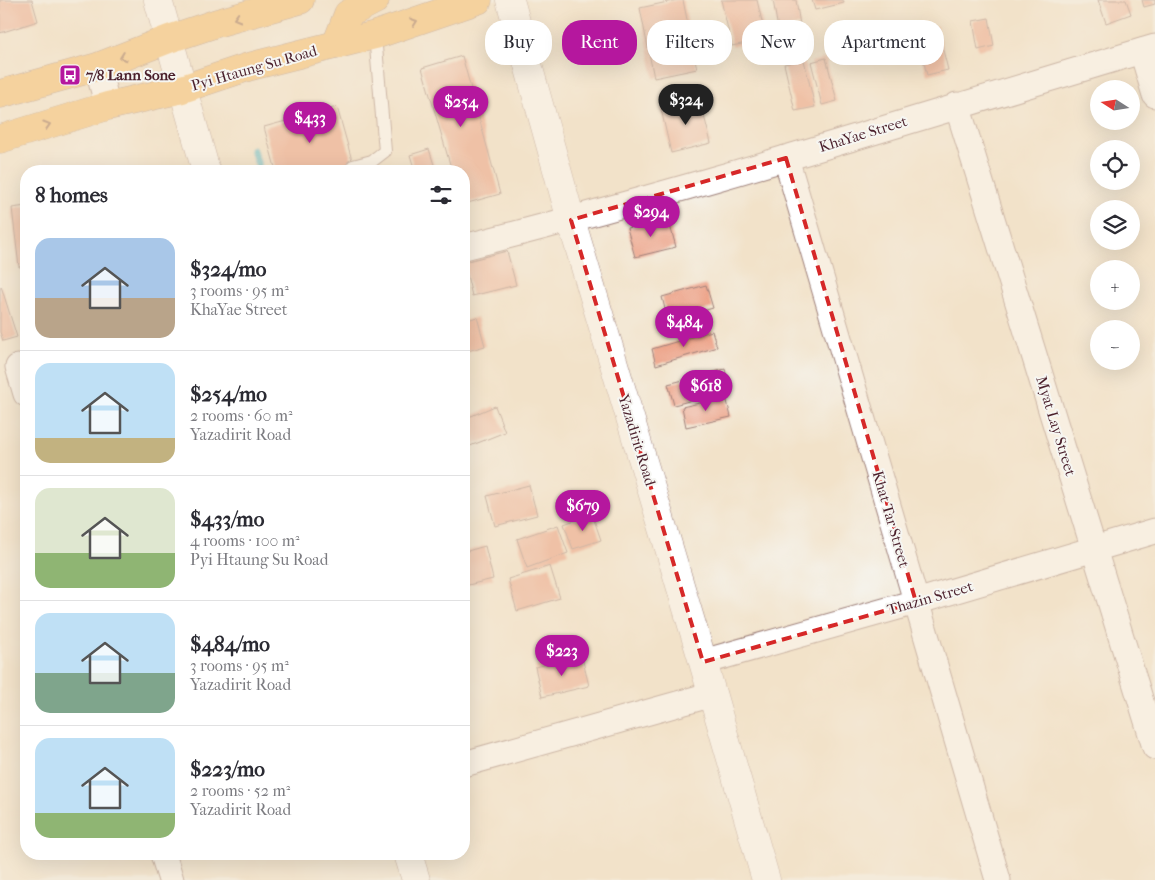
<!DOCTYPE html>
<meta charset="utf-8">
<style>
:root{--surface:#fff;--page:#f2f2f3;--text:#2b2b33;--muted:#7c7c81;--line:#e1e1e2;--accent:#b5179e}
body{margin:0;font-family:"IM FELL French Canon",serif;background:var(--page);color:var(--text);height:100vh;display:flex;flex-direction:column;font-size:19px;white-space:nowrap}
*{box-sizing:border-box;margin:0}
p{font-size:16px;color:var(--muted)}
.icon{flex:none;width:28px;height:28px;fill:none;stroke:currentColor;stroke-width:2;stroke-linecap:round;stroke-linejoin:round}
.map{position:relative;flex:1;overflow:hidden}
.sheet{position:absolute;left:20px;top:165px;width:450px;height:695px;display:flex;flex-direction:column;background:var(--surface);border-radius:20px;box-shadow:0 5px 20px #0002}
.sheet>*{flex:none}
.top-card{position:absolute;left:485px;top:20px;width:475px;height:45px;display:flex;gap:10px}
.needle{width:32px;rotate:282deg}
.fabs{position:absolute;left:1090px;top:80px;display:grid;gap:10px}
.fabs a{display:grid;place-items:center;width:50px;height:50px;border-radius:50%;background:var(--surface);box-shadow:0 5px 20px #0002;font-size:25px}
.price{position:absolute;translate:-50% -42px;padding:0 11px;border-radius:18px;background:var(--accent);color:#fff;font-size:16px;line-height:32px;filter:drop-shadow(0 1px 2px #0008)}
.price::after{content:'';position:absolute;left:50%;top:30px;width:15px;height:11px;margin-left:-8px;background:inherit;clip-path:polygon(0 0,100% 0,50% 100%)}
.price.current{background:#222;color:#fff}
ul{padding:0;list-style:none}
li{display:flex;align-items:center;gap:15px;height:125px;padding:0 15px}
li+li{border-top:1px solid var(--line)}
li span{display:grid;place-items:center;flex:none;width:140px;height:100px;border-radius:15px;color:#555}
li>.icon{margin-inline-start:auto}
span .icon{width:60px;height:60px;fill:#fffc;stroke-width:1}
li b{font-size:21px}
h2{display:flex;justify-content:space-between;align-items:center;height:60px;padding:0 15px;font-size:21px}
.chip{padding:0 18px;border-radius:20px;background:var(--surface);box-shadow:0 5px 20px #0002;font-size:18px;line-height:45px}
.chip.current{background:var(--accent);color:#fff}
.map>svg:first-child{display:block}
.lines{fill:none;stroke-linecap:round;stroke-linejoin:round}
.stream{stroke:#4db8ca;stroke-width:7}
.building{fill:#ec9a7d}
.service-casing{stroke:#9e807a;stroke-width:14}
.minor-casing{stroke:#9e807a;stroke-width:27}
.tertiary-casing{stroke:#9e807a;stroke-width:29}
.primary-casing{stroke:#9e807a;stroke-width:29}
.service{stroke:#fff;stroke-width:12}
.minor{stroke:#fff;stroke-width:25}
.tertiary{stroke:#fff;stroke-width:28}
.primary{stroke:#f8bf6c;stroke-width:28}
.oneway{stroke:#986748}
.marked{fill:none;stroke:#d62828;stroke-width:4;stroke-dasharray:10 6;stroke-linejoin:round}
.labels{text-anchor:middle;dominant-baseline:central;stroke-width:4;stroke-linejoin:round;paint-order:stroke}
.street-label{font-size:15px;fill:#4a1f2b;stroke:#f6f6f2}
.poi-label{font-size:15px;font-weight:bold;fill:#4a1f2b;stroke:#f6f6f2;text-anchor:start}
</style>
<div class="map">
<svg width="1155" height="880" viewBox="0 0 1155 880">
<rect width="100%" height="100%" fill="#f6f6f2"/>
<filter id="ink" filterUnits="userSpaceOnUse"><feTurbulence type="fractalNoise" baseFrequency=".02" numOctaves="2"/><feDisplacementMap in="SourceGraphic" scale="10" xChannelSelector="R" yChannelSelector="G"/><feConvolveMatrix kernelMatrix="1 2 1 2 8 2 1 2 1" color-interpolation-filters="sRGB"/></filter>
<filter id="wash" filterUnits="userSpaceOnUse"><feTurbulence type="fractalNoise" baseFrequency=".0096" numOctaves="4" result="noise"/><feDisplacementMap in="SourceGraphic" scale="20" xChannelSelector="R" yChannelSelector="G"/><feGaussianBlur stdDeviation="1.12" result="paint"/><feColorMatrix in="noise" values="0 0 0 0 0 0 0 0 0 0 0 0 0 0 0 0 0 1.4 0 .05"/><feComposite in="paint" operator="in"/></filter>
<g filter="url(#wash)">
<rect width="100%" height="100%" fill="#f2e2c9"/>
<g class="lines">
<polyline class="stream" points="253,150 260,171"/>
</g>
<g id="blocks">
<g class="building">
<polygon points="0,0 32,0 38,21 0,33"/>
<polygon points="677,0 683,0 697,69 654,78 640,8"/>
<polygon points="721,0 757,0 766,39 732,46"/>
<polygon points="773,0 796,0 800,25 778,29"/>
<polygon points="812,0 843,0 844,3 815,10"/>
<polygon points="1098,0 1126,0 1131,14 1106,23"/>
<polygon points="1142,0 1155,0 1155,4 1144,7"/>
<polygon points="989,18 994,46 978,50 973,21"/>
<polygon points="937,26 948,70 927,75 916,31"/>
<polygon points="462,56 500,194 464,204 464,171 452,171 422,68"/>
<polygon points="826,58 837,101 822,105 811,62"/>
<polygon points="804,60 815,107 795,111 784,64"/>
<polygon points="700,100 711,143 671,153 661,109"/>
<polygon points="337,107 355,171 276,171 264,127"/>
<polygon points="429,149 436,171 415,171 410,155"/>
<polygon points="26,206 26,266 19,267 12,208"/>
<polygon points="668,218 676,247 635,257 627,228"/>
<polygon points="507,251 516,285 472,296 464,262"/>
<polygon points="706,285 713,308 668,321 662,297"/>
<polygon points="1,286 17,337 3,341 0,332 0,287"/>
<polygon points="477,317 485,346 464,352 464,321"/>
<polygon points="712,331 717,347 656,365 652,349"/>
<polygon points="725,369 730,390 674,405 668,384"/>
<polygon points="726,397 731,417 686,427 682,407"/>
<polygon points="495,406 505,432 470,446 464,430 464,419"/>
<polygon points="529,485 537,515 495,526 487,496"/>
<polygon points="592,514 601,540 573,549 564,524"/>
<polygon points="558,525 568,553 527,568 517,539"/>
<polygon points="485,546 493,579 464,586 464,552"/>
<polygon points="550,566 560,598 517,611 508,579"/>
<polygon points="582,657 589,686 542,697 535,667"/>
</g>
</g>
</g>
<g filter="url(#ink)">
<use href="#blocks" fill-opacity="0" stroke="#9e807a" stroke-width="1"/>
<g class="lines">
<g class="service-casing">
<polyline id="service" points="353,166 372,161 385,151 375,35"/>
</g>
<g class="minor-casing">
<g id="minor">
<polyline points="1142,51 1155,95"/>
<polyline points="97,67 108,106"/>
<polyline points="957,105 1155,747"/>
<polyline points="786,158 998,880"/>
<path d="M464 247C697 189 925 115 1155 47"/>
<polyline points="18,367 26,394"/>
<polyline points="703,662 916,602 1155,531"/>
<polyline points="464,764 713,694"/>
<polyline points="163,854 171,880"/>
</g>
</g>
<g class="tertiary-casing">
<g id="tertiary">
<polyline points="158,0 206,171"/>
<polyline points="510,0 571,220 703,662 766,880"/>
<polyline points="408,854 416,880"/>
</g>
</g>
<g class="primary-casing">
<g id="primary">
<polyline points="336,45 348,14 375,0"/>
<polyline points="0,94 97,67 169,39 217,23 300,0"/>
<polyline points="0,139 108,106 182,89 248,67 375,35 478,0"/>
</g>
</g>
<use href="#service" class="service"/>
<use href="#minor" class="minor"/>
<use href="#tertiary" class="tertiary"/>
<use href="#primary" class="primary"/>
</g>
<defs><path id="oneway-chevron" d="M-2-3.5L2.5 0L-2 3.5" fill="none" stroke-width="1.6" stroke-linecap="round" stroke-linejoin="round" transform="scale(1.25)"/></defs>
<g class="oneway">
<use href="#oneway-chevron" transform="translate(237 18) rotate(164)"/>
<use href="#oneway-chevron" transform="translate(414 22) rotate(-19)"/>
<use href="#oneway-chevron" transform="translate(123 57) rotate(159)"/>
<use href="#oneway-chevron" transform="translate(47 125) rotate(-17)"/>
</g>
</g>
<path d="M0 0H1155V880H0ZM786 158 916 602 703 662 571 220Z" fill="#f2e2c9" fill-opacity=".55" fill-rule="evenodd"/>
<path class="marked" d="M786 158 916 602 703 662 571 220Z"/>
<defs>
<g id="bus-square" transform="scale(1.125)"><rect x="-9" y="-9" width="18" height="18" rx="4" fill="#b5179e" stroke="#f6f6f2"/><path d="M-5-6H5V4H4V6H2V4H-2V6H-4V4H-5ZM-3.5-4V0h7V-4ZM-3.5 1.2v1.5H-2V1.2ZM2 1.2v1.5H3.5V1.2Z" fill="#fff"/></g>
</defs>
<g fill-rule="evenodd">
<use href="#bus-square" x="70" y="75"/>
</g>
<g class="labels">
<g class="street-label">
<text transform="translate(254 68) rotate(-16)">Pyi Htaung Su Road</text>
<text transform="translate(863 134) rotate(-17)">KhaYae Street</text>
<text transform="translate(1056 426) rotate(73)">Myat Lay Street</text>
<text transform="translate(637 440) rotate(73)">Yazadirit Road</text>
<text transform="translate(891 519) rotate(74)">Khat Tar Street</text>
<text transform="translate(930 598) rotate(-16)">Thazin Street</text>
</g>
<g class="poi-label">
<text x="86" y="75">7/8 Lann Sone</text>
</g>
</g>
</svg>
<div class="fabs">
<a><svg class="needle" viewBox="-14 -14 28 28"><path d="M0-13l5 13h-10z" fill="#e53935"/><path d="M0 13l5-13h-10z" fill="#7c7c81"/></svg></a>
<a><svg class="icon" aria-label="locate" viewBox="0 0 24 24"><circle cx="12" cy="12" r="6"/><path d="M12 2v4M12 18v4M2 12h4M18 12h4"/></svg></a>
<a><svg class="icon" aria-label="layers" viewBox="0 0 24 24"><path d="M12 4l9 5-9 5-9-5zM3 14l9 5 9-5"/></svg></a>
<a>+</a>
<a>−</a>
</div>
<b class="price current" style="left:686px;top:126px">$324</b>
<b class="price" style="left:461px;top:128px">$254</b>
<b class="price" style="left:310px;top:144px">$433</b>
<b class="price" style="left:651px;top:238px">$294</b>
<b class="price" style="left:684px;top:348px">$484</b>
<b class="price" style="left:706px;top:412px">$618</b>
<b class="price" style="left:583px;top:532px">$679</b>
<b class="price" style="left:562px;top:677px">$223</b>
<div class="top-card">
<a class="chip">Buy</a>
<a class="chip current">Rent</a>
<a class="chip">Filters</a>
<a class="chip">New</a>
<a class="chip">Apartment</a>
</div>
<section class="sheet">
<h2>8 homes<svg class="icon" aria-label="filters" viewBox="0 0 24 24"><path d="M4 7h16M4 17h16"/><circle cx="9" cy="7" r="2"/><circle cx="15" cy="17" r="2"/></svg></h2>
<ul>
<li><span style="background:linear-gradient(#a9c7e8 60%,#b9a48a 0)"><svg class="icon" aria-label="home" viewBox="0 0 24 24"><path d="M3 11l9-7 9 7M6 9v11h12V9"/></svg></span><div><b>$324/mo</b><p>3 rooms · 95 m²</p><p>KhaYae Street</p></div></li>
<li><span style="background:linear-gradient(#bfe0f5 75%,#c2b280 0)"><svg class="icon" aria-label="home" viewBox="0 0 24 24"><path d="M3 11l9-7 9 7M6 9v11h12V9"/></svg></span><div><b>$254/mo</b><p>2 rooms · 60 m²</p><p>Yazadirit Road</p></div></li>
<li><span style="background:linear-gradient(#dfe7d0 65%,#8fb573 0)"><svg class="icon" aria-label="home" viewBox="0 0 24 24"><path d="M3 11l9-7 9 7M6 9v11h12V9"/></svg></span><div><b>$433/mo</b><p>4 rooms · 100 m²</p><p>Pyi Htaung Su Road</p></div></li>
<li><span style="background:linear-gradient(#bfe0f5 60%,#7fa58c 0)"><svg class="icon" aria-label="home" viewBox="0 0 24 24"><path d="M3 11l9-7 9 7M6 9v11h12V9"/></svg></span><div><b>$484/mo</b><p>3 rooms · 95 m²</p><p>Yazadirit Road</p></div></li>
<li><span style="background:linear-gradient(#bfe0f5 75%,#8fb573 0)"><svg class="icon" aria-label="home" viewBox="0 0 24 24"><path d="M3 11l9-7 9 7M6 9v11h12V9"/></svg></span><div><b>$223/mo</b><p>2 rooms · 52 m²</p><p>Yazadirit Road</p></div></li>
</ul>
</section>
</div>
